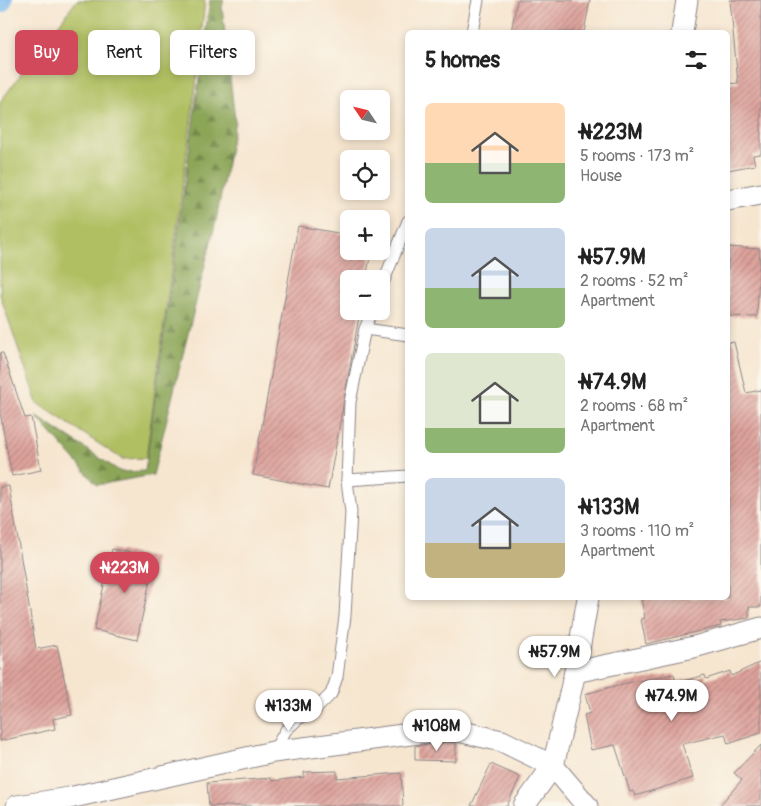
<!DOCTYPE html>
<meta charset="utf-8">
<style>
:root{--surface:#fff;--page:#f6f6f6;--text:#222;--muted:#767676;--accent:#d1495b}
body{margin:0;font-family:Pangolin,sans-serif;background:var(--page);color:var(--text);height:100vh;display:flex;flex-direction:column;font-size:19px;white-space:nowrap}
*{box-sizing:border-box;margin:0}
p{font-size:16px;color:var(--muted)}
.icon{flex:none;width:28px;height:28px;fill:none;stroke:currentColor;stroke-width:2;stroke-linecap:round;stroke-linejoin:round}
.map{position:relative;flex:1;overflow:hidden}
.drawer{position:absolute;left:405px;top:30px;width:325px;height:570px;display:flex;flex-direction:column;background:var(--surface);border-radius:8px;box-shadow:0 2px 8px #0003}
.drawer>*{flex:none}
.hud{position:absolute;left:15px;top:30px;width:315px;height:45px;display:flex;gap:10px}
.needle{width:32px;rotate:305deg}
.tools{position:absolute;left:340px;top:90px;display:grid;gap:10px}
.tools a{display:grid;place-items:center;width:50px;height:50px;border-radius:8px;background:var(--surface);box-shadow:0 2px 8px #0003;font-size:25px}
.price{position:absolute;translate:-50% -42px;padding:0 11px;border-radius:18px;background:#fff;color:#222;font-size:16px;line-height:32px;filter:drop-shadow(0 1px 2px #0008)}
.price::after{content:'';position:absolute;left:50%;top:30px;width:15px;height:11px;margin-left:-8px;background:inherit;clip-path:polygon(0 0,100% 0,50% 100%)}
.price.active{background:var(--accent);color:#fff}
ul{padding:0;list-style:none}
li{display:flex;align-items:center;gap:15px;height:125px;padding:0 20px}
li span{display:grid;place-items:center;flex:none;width:140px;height:100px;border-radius:8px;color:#555}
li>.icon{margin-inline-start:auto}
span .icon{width:60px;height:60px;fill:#fffc;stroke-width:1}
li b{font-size:21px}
h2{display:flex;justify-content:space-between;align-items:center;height:60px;padding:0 20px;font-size:21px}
.pill{padding:0 18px;border-radius:8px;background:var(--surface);box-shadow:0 2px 8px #0003;font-size:18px;line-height:45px}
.pill.active{background:var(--accent);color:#fff}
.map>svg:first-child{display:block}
.grass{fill:#b0bf62;stroke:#69704e}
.forest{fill:url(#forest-firs);stroke:#57644a}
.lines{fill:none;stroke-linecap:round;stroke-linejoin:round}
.canal{stroke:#7ab9ee;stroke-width:21}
.building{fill:url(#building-hatch)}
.lane-casing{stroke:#8c8486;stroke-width:13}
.street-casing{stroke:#8c8486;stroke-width:23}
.lane{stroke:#fff;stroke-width:11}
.street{stroke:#fff;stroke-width:21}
</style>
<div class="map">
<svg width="761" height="806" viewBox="0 0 761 806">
<defs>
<pattern id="forest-firs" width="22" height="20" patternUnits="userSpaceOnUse" patternTransform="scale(1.25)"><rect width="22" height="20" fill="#8ca658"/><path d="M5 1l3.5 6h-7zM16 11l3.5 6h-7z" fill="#72874a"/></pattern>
<pattern id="building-hatch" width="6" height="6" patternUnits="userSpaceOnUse" patternTransform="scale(1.25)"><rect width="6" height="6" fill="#dea39c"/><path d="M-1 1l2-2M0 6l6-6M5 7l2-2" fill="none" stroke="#b48480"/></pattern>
</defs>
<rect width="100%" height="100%" fill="#fbf7ec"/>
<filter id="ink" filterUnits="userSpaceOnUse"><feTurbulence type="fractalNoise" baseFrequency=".02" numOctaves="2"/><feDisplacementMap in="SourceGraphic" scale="10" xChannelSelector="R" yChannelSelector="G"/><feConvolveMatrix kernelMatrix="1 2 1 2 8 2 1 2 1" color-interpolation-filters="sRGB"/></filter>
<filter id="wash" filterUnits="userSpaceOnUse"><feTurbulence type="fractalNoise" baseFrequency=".0096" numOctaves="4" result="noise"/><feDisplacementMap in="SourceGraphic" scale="20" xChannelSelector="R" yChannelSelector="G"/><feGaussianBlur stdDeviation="1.12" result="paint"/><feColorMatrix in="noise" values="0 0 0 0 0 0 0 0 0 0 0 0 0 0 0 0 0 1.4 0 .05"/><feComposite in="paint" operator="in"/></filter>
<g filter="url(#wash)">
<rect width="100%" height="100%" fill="#f6e6d0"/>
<polygon class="grass" points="77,0 205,0 196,85 146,458 122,459 37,403 0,295 0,102"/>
<polygon class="forest" points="210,0 224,0 222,7 235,121 216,221 153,475 97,485 36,416 121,472 145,471"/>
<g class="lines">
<polyline class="canal" points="0,3 2,0"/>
</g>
<g id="blocks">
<g class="building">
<polygon points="517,0 590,0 584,32 511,32"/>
<polygon points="730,0 761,0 761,154 753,155 755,165 728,170 728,84 738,83"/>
<polygon points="298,226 349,235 349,251 371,251 366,279 349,279 349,311 360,311 328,489 253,475"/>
<polygon points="728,247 760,249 757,317 728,316"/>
<polygon points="734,342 746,393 761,390 761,607 749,607 749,618 720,622 721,626 646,644 641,619 645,618 641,598 728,598 728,343"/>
<polygon points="0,353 3,353 25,418 31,417 41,470 12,476 0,413"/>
<polygon points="9,486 36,649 57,645 72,715 53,719 55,729 0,741 0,487"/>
<polygon points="112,549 155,558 137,640 94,630"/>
<polygon points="761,662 761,733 728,744 725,734 682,744 693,778 635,796 633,791 630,792 615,745 591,750 584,715 590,713 585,694 622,684 674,674 676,683 705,675 706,679 730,671 731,676"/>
<polygon points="448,742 456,743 456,761 415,760 415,746"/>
<polygon points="761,745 761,806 719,806 742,780 734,773"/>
<polygon points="491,764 520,777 507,806 471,806"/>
<polygon points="337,771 337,778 401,773 403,806 209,806 207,783 271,778 272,781 304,777 304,772"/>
</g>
</g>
</g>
<g filter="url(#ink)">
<use href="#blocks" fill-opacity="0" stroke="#8c8486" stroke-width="1"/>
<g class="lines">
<g class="lane-casing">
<g id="lane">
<polyline points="472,32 478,0"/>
<polyline points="381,288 408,221"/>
<polyline points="365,329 408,335"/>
<polyline points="347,480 408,476"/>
<polyline points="273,752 286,730 298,719 316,709 331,694 337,677 345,616 351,512 347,480 350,402 365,329 372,311"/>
</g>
</g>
<g class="street-casing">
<g id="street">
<polyline points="682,32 687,0"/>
<polyline points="728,200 761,194"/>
<polyline points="575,672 694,647 761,628"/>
<polyline points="17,806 69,798 273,752 449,729 502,741 553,766 587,806"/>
<polyline points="524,806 553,766 575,672 588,598"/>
</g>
</g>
<use href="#lane" class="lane"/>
<use href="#street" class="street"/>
</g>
</g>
</svg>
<div class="tools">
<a><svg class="needle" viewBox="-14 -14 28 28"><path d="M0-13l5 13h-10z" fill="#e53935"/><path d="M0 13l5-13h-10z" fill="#767676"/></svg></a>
<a><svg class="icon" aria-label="locate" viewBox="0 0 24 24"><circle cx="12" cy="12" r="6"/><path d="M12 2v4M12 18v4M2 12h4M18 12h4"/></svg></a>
<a>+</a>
<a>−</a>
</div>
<b class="price active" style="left:125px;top:594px">₦223M</b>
<b class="price" style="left:555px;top:678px">₦57.9M</b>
<b class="price" style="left:672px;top:722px">₦74.9M</b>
<b class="price" style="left:289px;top:732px">₦133M</b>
<b class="price" style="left:437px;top:752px">₦108M</b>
<div class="hud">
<a class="pill active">Buy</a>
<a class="pill">Rent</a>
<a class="pill">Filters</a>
</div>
<section class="drawer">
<h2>5 homes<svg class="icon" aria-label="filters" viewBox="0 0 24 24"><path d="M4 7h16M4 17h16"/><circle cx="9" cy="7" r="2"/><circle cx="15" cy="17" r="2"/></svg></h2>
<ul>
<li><span style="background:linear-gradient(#ffd9b3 60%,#8fb573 0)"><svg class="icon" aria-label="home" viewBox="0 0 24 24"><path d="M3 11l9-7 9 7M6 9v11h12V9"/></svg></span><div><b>₦223M</b><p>5 rooms · 173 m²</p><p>House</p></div></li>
<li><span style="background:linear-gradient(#c9d6e8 60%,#8fb573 0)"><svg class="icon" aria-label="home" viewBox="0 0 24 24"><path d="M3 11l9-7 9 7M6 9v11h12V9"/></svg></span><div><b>₦57.9M</b><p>2 rooms · 52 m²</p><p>Apartment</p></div></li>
<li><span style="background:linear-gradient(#dfe7d0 75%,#8fb573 0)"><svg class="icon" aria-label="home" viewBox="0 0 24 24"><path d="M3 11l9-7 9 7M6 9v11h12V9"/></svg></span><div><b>₦74.9M</b><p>2 rooms · 68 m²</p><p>Apartment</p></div></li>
<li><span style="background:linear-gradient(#c9d6e8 65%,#c2b280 0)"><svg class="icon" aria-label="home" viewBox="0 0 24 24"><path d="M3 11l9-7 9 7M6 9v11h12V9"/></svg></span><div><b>₦133M</b><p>3 rooms · 110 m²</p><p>Apartment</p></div></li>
</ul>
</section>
</div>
